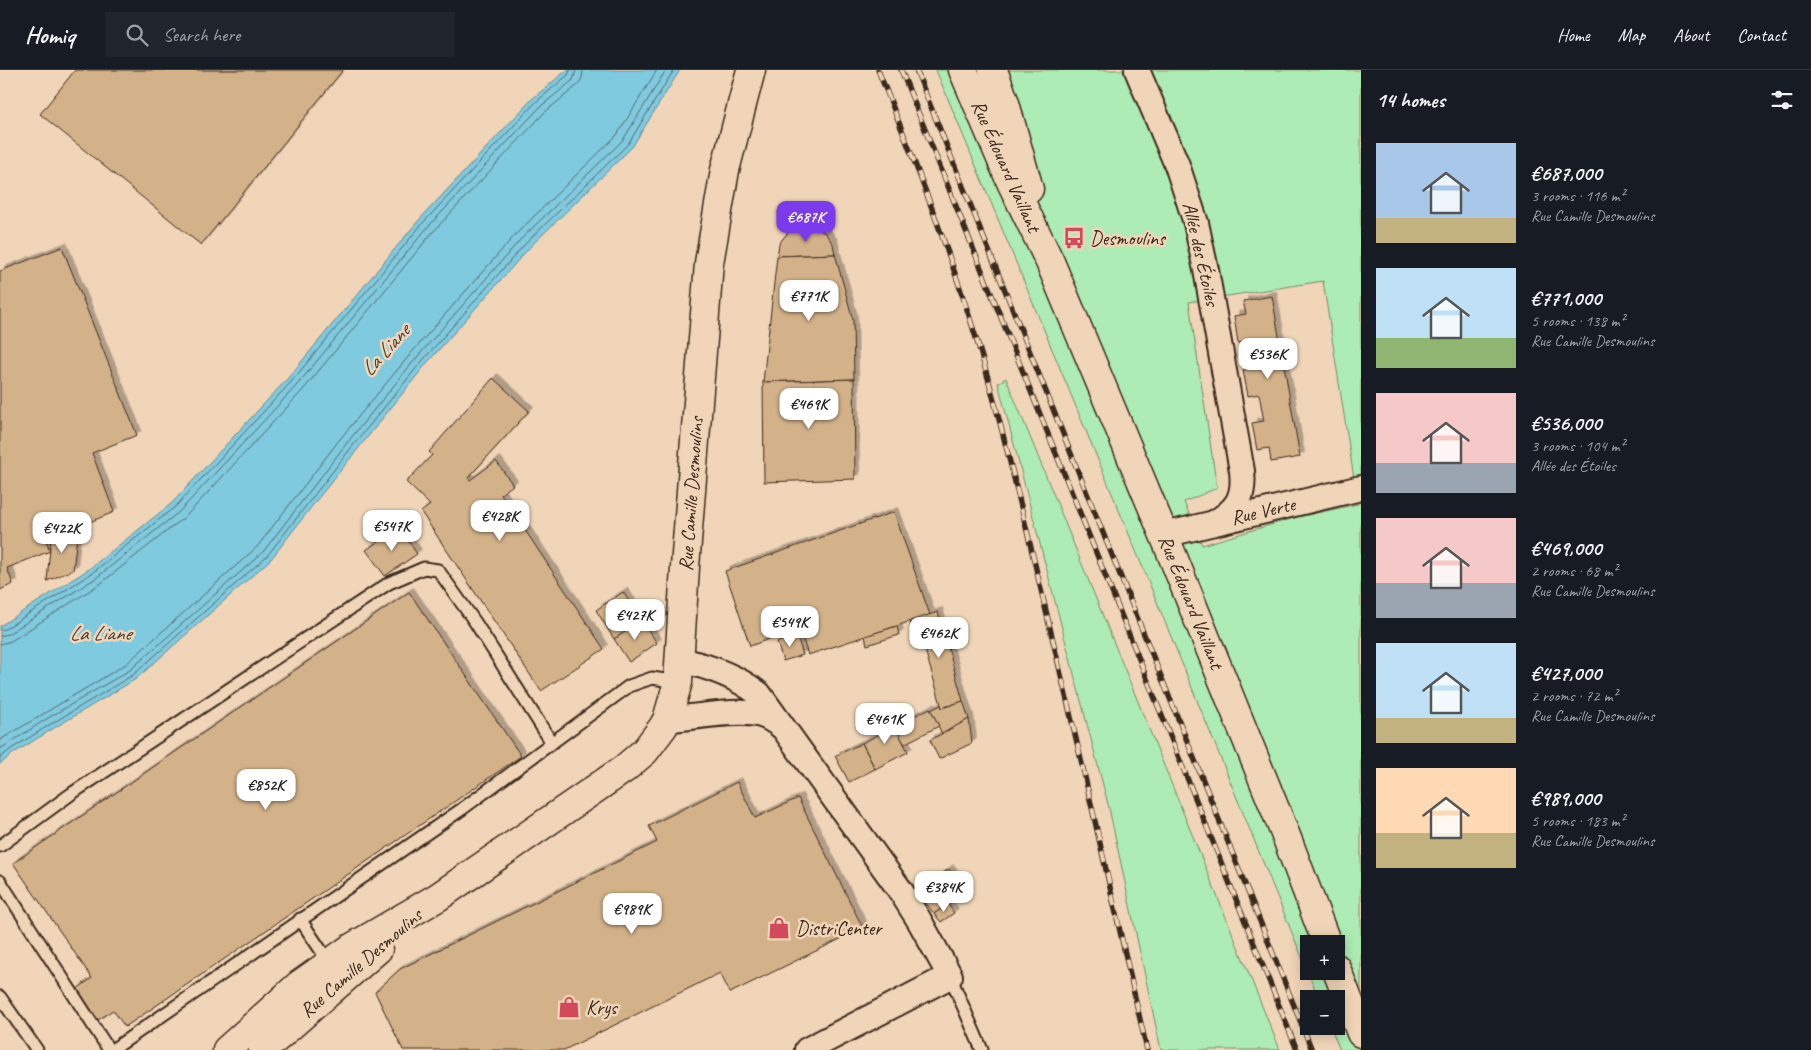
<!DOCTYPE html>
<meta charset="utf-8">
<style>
:root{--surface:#171b24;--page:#20242c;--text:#f1f3f6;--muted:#9ea1a6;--line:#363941;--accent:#7c3aed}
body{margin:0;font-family:Caveat,sans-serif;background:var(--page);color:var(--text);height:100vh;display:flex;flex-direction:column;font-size:19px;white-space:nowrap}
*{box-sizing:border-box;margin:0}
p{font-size:16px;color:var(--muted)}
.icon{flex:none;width:28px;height:28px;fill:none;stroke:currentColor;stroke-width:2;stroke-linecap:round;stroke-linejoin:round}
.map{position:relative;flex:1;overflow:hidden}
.side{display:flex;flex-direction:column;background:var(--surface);width:450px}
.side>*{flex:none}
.fabs{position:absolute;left:1300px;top:865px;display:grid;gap:10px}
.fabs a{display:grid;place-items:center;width:45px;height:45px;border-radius:0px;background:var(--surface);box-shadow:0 2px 12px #0003;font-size:25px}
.price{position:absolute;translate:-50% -42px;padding:0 11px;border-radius:10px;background:#fff;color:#222;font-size:16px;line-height:32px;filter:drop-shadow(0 1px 2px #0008)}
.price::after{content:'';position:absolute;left:50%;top:30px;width:15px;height:11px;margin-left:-8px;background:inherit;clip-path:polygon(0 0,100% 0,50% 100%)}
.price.current{background:var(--accent);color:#fff}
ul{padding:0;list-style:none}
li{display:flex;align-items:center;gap:15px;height:125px;padding:0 15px}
li span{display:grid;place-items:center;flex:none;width:140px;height:100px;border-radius:0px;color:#555}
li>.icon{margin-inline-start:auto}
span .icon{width:60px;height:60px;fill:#fffc;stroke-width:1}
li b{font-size:21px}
h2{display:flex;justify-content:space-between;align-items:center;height:60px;padding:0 15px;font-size:21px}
header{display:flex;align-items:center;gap:30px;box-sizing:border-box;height:70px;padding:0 25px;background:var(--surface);border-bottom:1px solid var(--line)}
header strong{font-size:24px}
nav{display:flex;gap:28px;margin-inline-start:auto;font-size:18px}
.search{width:350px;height:45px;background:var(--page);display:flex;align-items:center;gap:12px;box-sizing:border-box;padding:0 18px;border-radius:0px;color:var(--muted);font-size:19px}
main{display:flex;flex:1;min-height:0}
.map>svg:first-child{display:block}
.green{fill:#adecb4;stroke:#748b69;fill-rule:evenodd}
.water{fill:#7fcadf;stroke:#648a92}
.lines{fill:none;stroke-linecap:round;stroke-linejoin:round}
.shore{stroke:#566a6b;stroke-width:1}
.building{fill:#d3b189;stroke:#3b2a1e;filter:url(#shadow)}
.service-casing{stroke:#3b2a1e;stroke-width:15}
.minor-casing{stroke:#3b2a1e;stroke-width:28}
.tertiary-casing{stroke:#3b2a1e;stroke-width:31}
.service{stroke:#f1d5b8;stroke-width:11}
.minor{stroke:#f1d5b8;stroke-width:24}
.tertiary{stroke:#f1d5b8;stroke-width:28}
.rail-casing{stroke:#3b2a1e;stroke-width:5.5}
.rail{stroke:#f1d5b8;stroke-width:4;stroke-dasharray:11;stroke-linecap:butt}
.labels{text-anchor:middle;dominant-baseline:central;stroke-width:5;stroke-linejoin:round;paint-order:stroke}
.street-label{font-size:20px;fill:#3b2a1e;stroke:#f1d5b8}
.poi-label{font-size:20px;fill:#3b2a1e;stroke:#f1d5b8;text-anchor:start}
.water-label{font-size:21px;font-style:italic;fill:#45423b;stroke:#f1d5b8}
</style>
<header>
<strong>Homiq</strong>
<div class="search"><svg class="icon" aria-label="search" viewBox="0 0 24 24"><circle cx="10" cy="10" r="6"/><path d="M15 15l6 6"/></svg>Search here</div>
<nav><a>Home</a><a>Map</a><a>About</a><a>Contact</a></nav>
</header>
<main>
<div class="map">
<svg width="1361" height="980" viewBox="0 0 1361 980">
<defs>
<filter id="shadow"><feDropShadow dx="4.5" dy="-4.5" stdDeviation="0" flood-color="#0004"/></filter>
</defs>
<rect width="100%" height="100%" fill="#f1d5b8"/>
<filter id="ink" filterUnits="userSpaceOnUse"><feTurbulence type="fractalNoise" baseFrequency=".02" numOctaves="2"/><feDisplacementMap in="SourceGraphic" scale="10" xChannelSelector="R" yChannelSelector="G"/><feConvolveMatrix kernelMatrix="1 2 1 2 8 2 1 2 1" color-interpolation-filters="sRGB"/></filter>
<g filter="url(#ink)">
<g class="green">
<path d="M936 0H1361V980H1340L1330 956H1336V929H1319L1143 498ZM1323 211 1358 434 1294 448 1202 475 1184 432 1217 418 1189 232ZM1309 874H1336V901H1309Z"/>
<polygon points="1006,308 1280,980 1161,980 1109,738 998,313"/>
</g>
<polygon class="water" points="567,0 680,0 632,77 529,178 427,293 316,431 271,489 136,609 54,658 14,683 0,694 0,556 89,499 172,433 288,308 418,151 532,29"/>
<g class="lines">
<g class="shore">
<polyline points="0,560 5,559 92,503 176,436 292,311 422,154 536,32 568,5 570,0"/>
<polyline points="0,566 8,564 96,508 180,441 297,315 427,158 540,37 573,10 576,0"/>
<polyline points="0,574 11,571 100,514 186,446 303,320 432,163 545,42 578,15 582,8 583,0"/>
<polyline points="0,670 126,594 257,477 340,369 413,281 515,165 617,65 657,0"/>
<polyline points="0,679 48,648 130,600 263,482 346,374 418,286 520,170 623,70 666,0"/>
<polyline points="0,688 11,679 51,654 133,605 267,486 351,378 423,290 525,174 628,74 674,0"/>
</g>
</g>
<g class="building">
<polygon points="75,0 343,0 201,175 40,44"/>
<polygon points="806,156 816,158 825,163 833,174 835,184 777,186 779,174 784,167 791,160"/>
<polygon points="62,177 137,365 92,383 114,442 46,470 50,481 7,498 13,514 0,520 0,201"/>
<polygon points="835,184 853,250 854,309 763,312 777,186"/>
<polygon points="1272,226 1300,387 1271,392 1269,378 1257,380 1252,353 1264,351 1259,324 1248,326 1243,300 1255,297 1250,271 1238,273 1234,246 1246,244 1243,231"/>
<polygon points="493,308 529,341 468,408 470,410 496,391 513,415 501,424 604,579 541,621 421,442 430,435 406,412 432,385 429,382"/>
<polygon points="854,309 855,409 764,412 763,312"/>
<polygon points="894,442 930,545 808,585 799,558 750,576 725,501"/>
<polygon points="78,457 73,500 47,511 51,467"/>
<polygon points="399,457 417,484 385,506 366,480"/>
<polygon points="409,522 521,686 125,957 113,940 98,950 77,919 92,908 13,793"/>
<polygon points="623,522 642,551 614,569 596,540"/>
<polygon points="938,542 963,631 942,638 918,556 911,558 910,551"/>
<polygon points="642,551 657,573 629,592 614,569"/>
<polygon points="897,556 899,565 867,575 865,566"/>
<polygon points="797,566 803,585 783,591 777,572"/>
<polygon points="963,631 969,649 942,664 931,640 941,635 942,638"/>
<polygon points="930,638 939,656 904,674 895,656"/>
<polygon points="887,639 908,682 875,699 862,673 890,659 881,643"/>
<polygon points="969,649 972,673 939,689 930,670"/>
<polygon points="862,673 875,699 849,712 835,686"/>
<polygon points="737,712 755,748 798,728 863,858 730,923 720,903 564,980 403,980 375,922 400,899 657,772 649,756"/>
<polygon points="949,799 956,808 953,811 962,825 934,844 918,822"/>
<polygon points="948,834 954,843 941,852 934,844"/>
</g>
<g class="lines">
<g class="service-casing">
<g id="service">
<polyline points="0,776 71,724 389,513 424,498 438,500 475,552 552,673"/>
<polyline points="0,811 109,980"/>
<polyline points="300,849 330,894"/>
<polyline points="950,906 982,980"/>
<polyline points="0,927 37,980"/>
<polyline points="112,980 462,739 629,616 652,608 678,612"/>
</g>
</g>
<g class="minor-casing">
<g id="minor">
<path d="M1137 0 1177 95 1196 153 1206 200 1242 401C1245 428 1237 439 1214 453"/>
<polyline points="1164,465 1361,418"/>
<path d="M680 590C708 596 736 606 759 624L900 820 919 850 950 906 807 980"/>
<path d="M667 650C692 647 734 640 757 644 766 645 774 651 781 656"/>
</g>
</g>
<g class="tertiary-casing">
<g id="tertiary">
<polyline points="963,0 1011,112 1050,192 1164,465 1288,771 1327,874"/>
<polyline points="993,0 1005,33 1029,119"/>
<polyline points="1336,898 1361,963"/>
<polyline points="227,980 299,915 333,891 351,878 438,827 624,699 645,681 663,657 667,650 678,612 685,497 709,193 725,100 751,0"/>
<polyline points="263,980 378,879"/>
</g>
</g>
<use href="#service" class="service"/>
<use href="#minor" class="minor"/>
<use href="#tertiary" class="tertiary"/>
<g class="rail-casing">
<g id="rail">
<path d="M878 0C919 101 958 203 988 308 1009 385 1028 464 1046 541 1081 687 1114 834 1147 980"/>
<polyline points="901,0 1297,980"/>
<polyline points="916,0 1312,980"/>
</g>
</g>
<use href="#rail" class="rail"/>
</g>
</g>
<defs>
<g id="bus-bare" transform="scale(1.725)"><path d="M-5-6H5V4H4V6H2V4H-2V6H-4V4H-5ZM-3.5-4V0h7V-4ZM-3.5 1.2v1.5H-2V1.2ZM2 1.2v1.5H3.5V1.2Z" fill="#d1495b" stroke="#f1d5b8" stroke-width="2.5" paint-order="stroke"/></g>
<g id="shop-bare" transform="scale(1.725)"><path d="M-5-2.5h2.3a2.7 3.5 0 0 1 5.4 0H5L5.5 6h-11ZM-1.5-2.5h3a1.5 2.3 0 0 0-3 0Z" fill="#d1495b" stroke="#f1d5b8" stroke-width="2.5" paint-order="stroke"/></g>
</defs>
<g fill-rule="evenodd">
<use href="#bus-bare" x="1074" y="168"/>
<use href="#shop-bare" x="779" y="858"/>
<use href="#shop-bare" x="569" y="937"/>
</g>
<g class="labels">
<g class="street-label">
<text transform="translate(1006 96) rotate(66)">Rue Édouard Vaillant</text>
<text transform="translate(1201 184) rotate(77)">Allée des Étoiles</text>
<text transform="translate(691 424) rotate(-86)">Rue Camille Desmoulins</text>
<text transform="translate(1263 441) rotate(-13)">Rue Verte</text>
<text transform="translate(1191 532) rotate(68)">Rue Édouard Vaillant</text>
<text transform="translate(361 893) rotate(-41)">Rue Camille Desmoulins</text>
</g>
<g class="poi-label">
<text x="1090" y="168">Desmoulins</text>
<text x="796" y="858">DistriCenter</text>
<text x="586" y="937">Krys</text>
</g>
<g class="water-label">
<text transform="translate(385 280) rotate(-48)">La Liane</text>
<text x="100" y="563">La Liane</text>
</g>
</g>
</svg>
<div class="fabs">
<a>+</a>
<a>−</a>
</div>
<b class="price current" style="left:806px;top:173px">€687K</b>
<b class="price" style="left:809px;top:252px">€771K</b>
<b class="price" style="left:1268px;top:310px">€536K</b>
<b class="price" style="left:809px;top:360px">€469K</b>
<b class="price" style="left:500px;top:472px">€428K</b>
<b class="price" style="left:392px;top:482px">€547K</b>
<b class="price" style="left:62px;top:484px">€422K</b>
<b class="price" style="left:635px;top:571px">€427K</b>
<b class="price" style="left:790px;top:578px">€549K</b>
<b class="price" style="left:939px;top:589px">€462K</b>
<b class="price" style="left:885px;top:675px">€461K</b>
<b class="price" style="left:266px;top:741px">€852K</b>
<b class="price" style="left:944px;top:843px">€384K</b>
<b class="price" style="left:632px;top:865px">€989K</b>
</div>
<section class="side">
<h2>14 homes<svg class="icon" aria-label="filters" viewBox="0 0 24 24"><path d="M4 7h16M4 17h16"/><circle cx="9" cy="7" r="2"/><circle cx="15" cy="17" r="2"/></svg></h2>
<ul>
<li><span style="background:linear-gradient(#a9c7e8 75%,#c2b280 0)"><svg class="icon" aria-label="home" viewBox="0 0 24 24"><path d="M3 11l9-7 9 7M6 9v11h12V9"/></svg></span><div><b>€687,000</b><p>3 rooms · 116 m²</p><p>Rue Camille Desmoulins</p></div></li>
<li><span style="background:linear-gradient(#bfe0f5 70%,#8fb573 0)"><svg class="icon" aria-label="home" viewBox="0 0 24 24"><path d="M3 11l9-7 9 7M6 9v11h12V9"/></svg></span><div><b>€771,000</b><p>5 rooms · 138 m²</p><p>Rue Camille Desmoulins</p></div></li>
<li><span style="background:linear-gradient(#f6c9c9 70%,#9aa5b1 0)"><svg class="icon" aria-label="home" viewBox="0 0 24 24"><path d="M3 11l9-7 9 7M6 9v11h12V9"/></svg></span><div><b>€536,000</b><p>3 rooms · 104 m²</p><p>Allée des Étoiles</p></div></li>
<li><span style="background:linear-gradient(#f6c9c9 65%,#9aa5b1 0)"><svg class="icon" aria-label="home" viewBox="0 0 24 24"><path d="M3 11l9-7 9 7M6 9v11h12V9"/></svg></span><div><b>€469,000</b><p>2 rooms · 68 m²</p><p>Rue Camille Desmoulins</p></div></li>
<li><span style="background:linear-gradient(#bfe0f5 75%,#c2b280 0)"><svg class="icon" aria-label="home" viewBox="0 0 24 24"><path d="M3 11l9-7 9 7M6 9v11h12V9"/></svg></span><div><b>€427,000</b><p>2 rooms · 72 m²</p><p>Rue Camille Desmoulins</p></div></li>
<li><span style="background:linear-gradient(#ffd9b3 65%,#c2b280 0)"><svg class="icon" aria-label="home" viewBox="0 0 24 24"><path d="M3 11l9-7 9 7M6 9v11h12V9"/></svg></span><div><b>€989,000</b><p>5 rooms · 183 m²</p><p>Rue Camille Desmoulins</p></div></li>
</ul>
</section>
</main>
